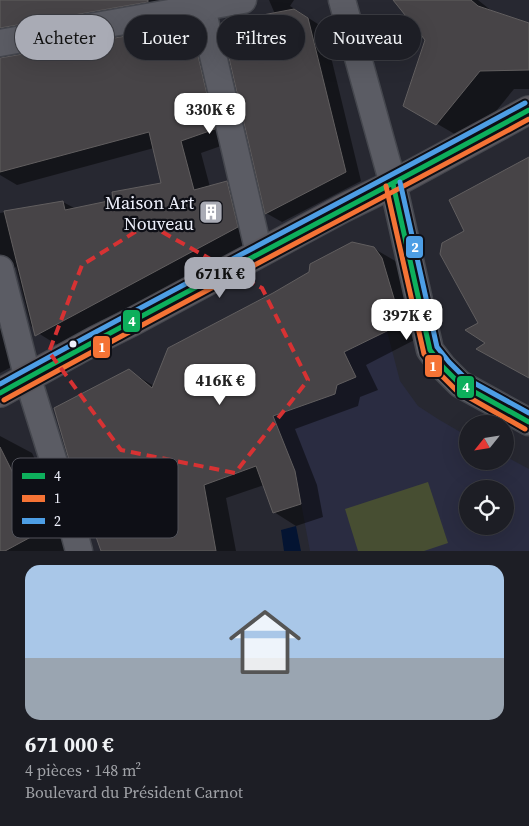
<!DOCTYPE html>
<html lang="fr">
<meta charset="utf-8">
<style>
:root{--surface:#1d1e25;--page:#25272d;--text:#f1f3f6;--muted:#a0a2a7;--line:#3b3c42;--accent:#a9abb5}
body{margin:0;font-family:"Source Serif 4",serif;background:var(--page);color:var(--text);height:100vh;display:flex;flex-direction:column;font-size:19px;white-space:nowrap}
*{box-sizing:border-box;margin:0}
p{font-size:16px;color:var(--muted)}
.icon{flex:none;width:28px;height:28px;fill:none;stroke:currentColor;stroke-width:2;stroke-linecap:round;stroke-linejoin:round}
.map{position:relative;height:551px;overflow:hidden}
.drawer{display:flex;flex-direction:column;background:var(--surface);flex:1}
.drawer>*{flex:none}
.top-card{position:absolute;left:15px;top:15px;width:500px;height:45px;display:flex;gap:10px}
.needle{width:32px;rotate:240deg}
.fabs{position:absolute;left:459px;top:415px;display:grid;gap:10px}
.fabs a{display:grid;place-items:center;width:55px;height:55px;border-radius:50%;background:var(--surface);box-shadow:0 5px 20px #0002,0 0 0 1px var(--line);font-size:25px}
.price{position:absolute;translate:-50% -42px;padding:0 11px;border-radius:10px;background:#fff;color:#222;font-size:16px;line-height:32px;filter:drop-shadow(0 1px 2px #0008)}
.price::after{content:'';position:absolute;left:50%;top:30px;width:15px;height:11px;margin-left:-8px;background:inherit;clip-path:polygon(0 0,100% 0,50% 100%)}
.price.selected{background:var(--accent);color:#111}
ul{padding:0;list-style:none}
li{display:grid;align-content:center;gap:10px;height:265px;padding:0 25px}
li span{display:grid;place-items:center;height:155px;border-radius:15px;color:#555}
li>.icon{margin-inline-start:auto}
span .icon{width:90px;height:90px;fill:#fffc;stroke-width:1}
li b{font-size:21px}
.chip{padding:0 18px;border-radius:22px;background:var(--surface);box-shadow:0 5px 20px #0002,0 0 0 1px var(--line);font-size:18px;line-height:45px}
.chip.selected{background:var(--accent);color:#111}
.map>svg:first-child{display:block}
.built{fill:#2a2c41;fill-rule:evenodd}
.green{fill:#474e32}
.water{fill:#041432}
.shadow{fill:#0007}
.building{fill:#474447;stroke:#615e5f}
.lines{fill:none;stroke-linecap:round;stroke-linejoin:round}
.street-casing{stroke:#45474e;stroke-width:29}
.secondary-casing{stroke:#45474e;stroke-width:30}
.street{stroke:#5b5c64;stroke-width:26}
.secondary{stroke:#5a575d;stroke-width:28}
.bus-1-casing{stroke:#0e0f16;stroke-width:9}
.bus-2-casing{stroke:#0e0f16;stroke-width:9}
.bus-3-casing{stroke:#0e0f16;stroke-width:9}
.bus-1{stroke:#0daf5c;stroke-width:5}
.bus-2{stroke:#f57335;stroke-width:5}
.bus-3{stroke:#4d9ee5;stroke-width:5}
.marked{fill:none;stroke:#d73233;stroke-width:4;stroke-dasharray:10 6;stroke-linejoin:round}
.bus-dot{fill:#eff1fc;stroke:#0e0f16;stroke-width:2}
.labels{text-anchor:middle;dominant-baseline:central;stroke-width:4.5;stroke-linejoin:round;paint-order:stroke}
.poi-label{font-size:18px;fill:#eff1fc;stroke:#0e0f16;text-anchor:end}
.key{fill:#0e0f16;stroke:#52535b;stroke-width:1}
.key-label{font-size:14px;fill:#eff1fc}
.line-badge{stroke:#0e0f16;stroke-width:2}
.badge-label{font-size:14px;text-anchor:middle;font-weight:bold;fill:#fff}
</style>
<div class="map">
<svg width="529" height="551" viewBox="0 0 529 551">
<rect width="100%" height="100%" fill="#272831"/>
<path class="built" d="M387 331 400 381 418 406 438 419 467 436 468 461H505V456L529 469V551H310L295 471 273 416 323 398 320 391 355 377 344 352ZM468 489H505V526H468Z"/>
<polygon class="green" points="428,482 448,543 424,551 358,551 345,509"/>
<polygon class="water" points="296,526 301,551 284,551 281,530"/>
<g class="shadow">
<polygon points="0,0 175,0 7,50 6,58 113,45 191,30 212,42 235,141 201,153 210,187 227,183 248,195 258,239 59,346 38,333 31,326 16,267 11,270 17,364 0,373 0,213 63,202 76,209 115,201 163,184 154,148 17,185 0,175"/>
<polygon points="269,0 294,0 290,6 324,28 361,181 282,222 266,213 275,14"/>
<polygon points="395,0 478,0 493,12 529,24 529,89 514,89 470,143 405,105 427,40"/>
<polygon points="373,248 397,262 407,277 424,335 366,365 378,390 360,397 358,406 295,429 317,485 323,517 296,526 274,512 264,485 226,498 236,551 104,551 91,520 87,517 129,371 154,386"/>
<polygon points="0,436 32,453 58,508 53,510 72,549 68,551 0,551"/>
</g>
<g class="building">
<polygon points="0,0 148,0 148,2 0,28"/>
<polygon points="393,0 471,0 478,6 529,23 529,70 480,71 436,125 403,106 425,40"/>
<polygon points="294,9 308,18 346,172 265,214 221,23"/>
<polygon points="192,30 215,129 181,141 194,190 227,181 238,227 35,336 4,211 63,201 65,210 113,200 112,192 161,183 149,132 0,172 0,58 132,35 129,41"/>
<polygon points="529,157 529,378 476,349 485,343 465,330 478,323 440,254 442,243 464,231 449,200"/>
<polygon points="352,242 374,247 382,258 401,322 387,331 344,352 356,377 337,385 335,394 273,416 295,471 301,504 273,513 256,466 204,485 216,551 101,551 89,517 86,518 54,408 129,369 152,388 168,348 273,293 309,272 310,264"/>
<polygon points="0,447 42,531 5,551 0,551"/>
</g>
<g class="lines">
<g class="street-casing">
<g id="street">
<polyline points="196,0 202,8 259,253"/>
<polyline points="342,0 393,184 430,350 443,367 460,384 529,422"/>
<polyline points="0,43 243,0"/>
<polyline points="0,269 28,379 62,488 79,551"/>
</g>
</g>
<g class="secondary-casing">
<polyline id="secondary" points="0,393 96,340 132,322 342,209 393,184 529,110"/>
</g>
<use href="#street" class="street"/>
<use href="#secondary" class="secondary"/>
<g class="bus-1-casing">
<g id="bus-1">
<polyline points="393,184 430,350 443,367 460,384 529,422"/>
<path d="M0 393C175 296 353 206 529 110"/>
</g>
</g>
<g class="bus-2-casing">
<g id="bus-2">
<polyline points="386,186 424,354 438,372 456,390 525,429"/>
<path d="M4 400C178 304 355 213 529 119"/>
</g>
</g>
<g class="bus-3-casing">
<g id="bus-3">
<polyline points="400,182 437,347 449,362 465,378 529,413"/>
<path d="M0 384C174 288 351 198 525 103"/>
</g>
</g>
<use href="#bus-1" class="bus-1"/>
<use href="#bus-2" class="bus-2"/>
<use href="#bus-3" class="bus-3"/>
</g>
<path class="marked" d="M148 224 262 288 308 380 235 473 121 450 49 352 82 265Z"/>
<defs>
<g id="building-square" transform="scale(1.25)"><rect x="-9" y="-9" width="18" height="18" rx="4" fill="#a9abb5" stroke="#0e0f16"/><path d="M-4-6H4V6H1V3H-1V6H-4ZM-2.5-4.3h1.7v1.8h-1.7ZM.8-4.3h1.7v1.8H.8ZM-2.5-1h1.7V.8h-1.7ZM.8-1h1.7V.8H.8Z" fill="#fff"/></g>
</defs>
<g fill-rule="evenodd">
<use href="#building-square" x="211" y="212"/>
</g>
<circle class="bus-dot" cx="73" cy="344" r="4.5"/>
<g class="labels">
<g class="poi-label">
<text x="194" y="202">Maison Art<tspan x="194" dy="21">Nouveau</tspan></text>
</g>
</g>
<rect x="12" y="458" width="166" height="80" rx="8" class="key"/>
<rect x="22" y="473" width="23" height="6" fill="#0daf5c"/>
<rect x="22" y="495" width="23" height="7" fill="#f57335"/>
<rect x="22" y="518" width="23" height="6" fill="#4d9ee5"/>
<g class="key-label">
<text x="54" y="481">4</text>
<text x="54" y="503">1</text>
<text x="54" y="526">2</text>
</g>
<g class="line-badge">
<rect x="405" y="235" width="19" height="24" rx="5" fill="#4d9ee5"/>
<rect x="122" y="309" width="19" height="24" rx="5" fill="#0daf5c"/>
<rect x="92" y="335" width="19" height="24" rx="5" fill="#f57335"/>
<rect x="424" y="354" width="19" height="24" rx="5" fill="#f57335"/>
<rect x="456" y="375" width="19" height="24" rx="5" fill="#0daf5c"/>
</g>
<g class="badge-label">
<text x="415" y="252">2</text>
<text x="132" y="326">4</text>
<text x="102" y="352">1</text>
<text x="433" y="371">1</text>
<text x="466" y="392">4</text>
</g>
</svg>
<div class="fabs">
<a><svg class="needle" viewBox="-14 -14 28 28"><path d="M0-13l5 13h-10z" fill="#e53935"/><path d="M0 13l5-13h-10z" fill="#a0a2a7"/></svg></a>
<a><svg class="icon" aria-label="locate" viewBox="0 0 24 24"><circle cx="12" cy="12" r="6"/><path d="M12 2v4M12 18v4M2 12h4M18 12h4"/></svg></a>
</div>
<b class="price" style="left:210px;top:135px">330K €</b>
<b class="price selected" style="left:220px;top:299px">671K €</b>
<b class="price" style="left:407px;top:341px">397K €</b>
<b class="price" style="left:220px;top:406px">416K €</b>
<div class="top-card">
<a class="chip selected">Acheter</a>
<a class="chip">Louer</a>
<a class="chip">Filtres</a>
<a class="chip">Nouveau</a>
</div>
</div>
<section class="drawer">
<ul>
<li><span style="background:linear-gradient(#a9c7e8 60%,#9aa5b1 0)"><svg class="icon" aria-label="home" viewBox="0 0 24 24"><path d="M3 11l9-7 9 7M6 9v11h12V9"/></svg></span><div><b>671 000 €</b><p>4 pièces · 148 m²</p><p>Boulevard du Président Carnot</p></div></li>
</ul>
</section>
